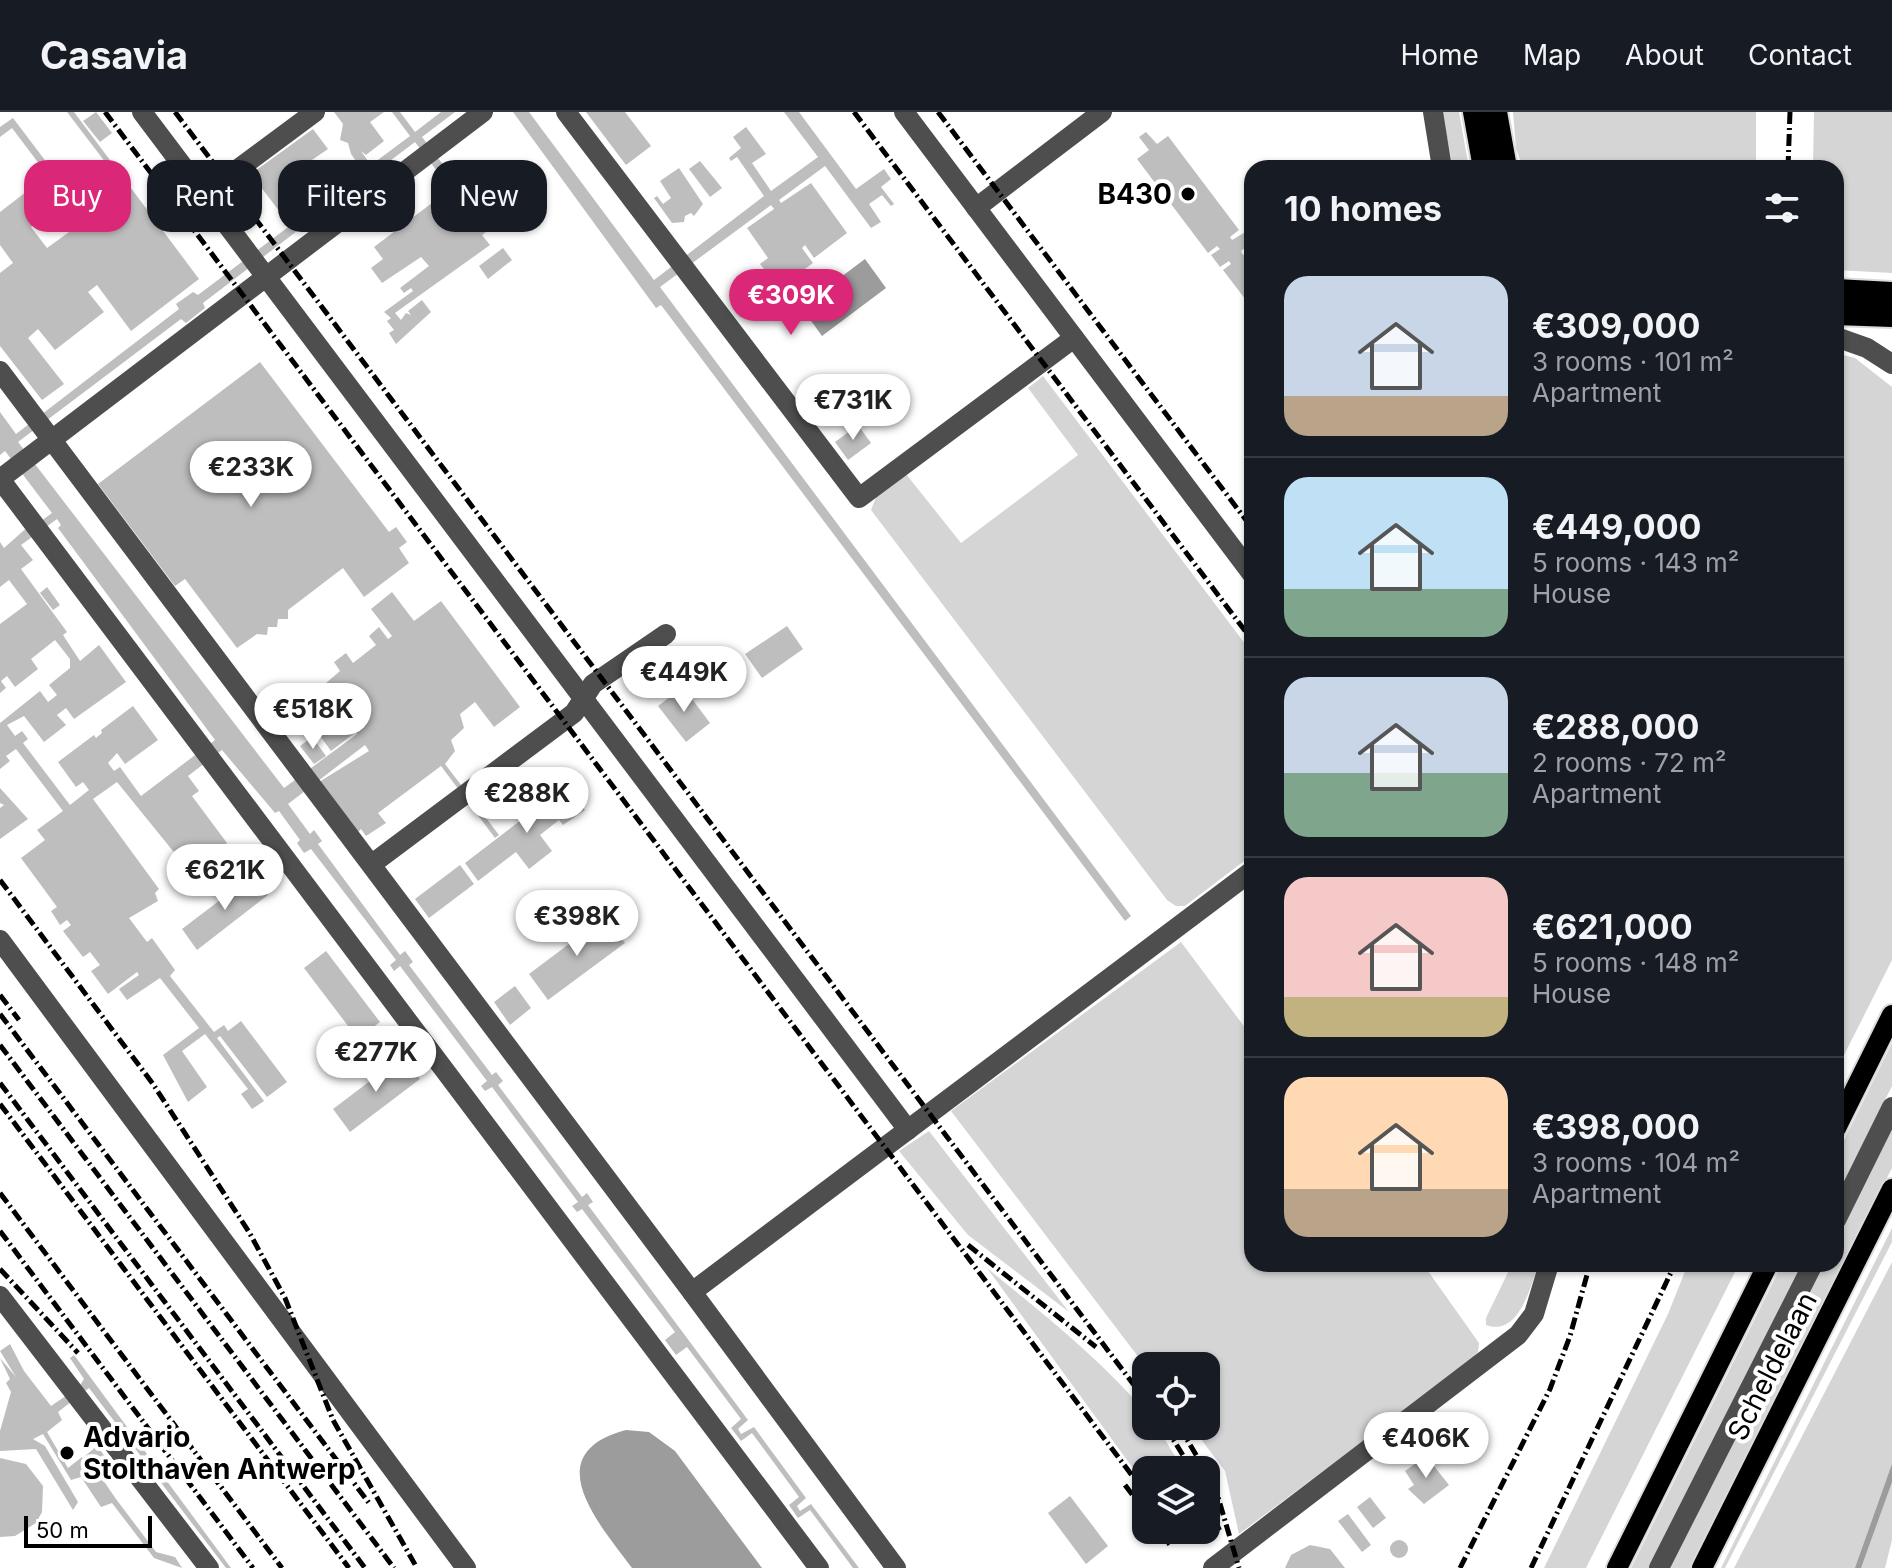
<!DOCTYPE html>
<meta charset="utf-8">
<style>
:root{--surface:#171b24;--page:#242831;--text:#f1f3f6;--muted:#9ea1a6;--line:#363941;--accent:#db2777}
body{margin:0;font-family:Inter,sans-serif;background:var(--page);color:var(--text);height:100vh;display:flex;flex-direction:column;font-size:30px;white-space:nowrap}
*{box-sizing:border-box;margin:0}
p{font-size:26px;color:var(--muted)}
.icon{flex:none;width:44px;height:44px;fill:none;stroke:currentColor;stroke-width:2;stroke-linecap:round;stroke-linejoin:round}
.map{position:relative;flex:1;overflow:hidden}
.drawer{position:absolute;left:1244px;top:48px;width:600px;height:1112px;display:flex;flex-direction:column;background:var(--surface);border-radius:24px;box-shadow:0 2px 6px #0004}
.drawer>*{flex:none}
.banner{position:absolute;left:24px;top:48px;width:760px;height:72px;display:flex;gap:16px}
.fabs{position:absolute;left:1132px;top:1240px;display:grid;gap:16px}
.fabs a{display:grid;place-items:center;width:88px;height:88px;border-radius:16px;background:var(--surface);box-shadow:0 2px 6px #0004;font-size:40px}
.scale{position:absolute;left:24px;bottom:20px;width:128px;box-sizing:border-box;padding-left:8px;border:4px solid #000;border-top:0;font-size:22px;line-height:28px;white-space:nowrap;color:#000;-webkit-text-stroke:6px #fff;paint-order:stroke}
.price{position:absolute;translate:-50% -68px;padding:0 18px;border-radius:28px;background:#fff;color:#222;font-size:26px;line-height:52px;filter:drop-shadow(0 2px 4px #0008)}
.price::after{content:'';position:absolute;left:50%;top:48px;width:24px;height:18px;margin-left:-12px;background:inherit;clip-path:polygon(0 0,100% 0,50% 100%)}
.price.current{background:var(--accent);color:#fff}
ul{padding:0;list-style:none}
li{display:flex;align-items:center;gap:24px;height:200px;padding:0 40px}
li+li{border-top:2px solid var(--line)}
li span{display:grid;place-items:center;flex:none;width:224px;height:160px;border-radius:24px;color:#555}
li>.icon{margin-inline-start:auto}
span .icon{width:96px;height:96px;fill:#fffc;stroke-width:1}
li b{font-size:34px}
h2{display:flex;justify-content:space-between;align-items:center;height:96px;padding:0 40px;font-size:34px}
.pill{padding:0 28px;border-radius:24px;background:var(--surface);box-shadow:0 2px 6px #0004;font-size:28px;line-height:72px}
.pill.current{background:var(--accent);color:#fff}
header{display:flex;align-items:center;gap:48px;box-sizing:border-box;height:112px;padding:0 40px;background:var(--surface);border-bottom:2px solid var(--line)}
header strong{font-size:38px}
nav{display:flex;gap:44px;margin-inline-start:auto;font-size:28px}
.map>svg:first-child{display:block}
.green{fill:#d5d5d5}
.water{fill:#9c9c9c}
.building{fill:#bebebe;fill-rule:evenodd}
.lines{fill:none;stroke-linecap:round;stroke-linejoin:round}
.major-casing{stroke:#dbdbdb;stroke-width:24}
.highway-casing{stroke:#dbdbdb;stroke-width:28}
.minor{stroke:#4e4e4e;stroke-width:20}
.major{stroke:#000;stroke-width:20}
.highway{stroke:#000;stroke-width:24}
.rail{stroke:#000;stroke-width:5;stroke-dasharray:12 4 2 4;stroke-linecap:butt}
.poi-dot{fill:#000;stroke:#fff;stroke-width:3}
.labels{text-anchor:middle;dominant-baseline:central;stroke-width:8;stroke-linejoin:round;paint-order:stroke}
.poi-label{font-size:28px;font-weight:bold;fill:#000;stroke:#fff;text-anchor:end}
.street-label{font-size:28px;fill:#000;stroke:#fff}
</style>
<header>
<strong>Casavia</strong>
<nav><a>Home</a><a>Map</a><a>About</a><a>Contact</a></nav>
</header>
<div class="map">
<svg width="1892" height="1456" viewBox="0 0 1892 1456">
<rect width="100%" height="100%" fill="#fff"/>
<g class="green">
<polygon points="1442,0 1459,0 1469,56 1453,56"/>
<polygon points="1513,0 1756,0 1756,56 1523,56 1516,37"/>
<polygon points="1814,0 1892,0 1892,161 1836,158 1836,56 1813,56"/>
<polygon points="1836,241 1855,246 1892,275 1892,848 1836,959"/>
<polygon points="1043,264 1252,541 1252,743 1185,794 1176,794 1167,788 871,398 876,385 906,362 961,431 1078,343 1028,276"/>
<polygon points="1181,830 1252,925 1252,1152 1423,1152 1479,1231 1478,1240 1471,1248 1239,1422 1225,1359 1191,1314 1206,1314 1206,1254 1146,1255 951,999"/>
<polygon points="1892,931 1892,974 1836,1086 1836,1044"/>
<polygon points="1892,1013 1892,1056 1691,1456 1670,1456 1822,1152 1836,1152 1836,1125"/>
<polygon points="929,1019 1069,1200 968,1123 899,1039"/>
<polygon points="1892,1116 1892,1130 1725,1456 1721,1456"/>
<polygon points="1892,1150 1892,1428 1885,1456 1734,1456"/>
<path d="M1512 1152H1539C1530 1175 1519 1225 1486 1213V1206Z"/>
<polygon points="1688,1152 1739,1152 1586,1456 1544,1456 1668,1202"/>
<polygon points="1782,1152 1803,1152 1650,1456 1631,1456"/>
<path d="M987 1156C1043 1202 1099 1245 1146 1301V1314H1157L1183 1358H1146V1374Z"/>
</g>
<g class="water">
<polygon points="865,147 886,176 822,224 801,195"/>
<path d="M626 1318 649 1320 675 1339 762 1456H632C601 1414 535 1342 626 1318Z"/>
<polygon points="1892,1352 1892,1370 1861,1456 1855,1456"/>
</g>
<g class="building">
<polygon points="67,0 74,0 199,167 131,219 97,173 88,180 104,200 55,238 38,217 28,226 64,272 42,288 0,234 0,161 13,151 0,133 0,100 26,80 44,105 31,115 47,136 83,110 12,16 0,25 0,15 13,6 88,105 125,76"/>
<polygon points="96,0 112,21 100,30 83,9"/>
<path d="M334 0H384L370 10 384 29 366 43 361 39 371 53 410 24 392 0H400L415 20 441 0H455L422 25 487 110 496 99 470 66 486 54 527 107 511 119 502 108 482 123 490 133 395 201 401 208 406 201 411 203 408 199 422 188 431 200 396 232 389 221 394 218 387 209 391 206 384 200 413 179 411 176 404 181 400 176 429 154 421 145 382 171 371 156 383 147 374 135 449 78 462 92 415 30 325 98 328 104 319 111 314 106 203 191 205 196 186 211 181 207 18 330 284 676 357 622 356 620 331 639 310 610 331 594 319 577 340 559 334 550 346 541 353 551 376 533 369 524 379 515 388 527 392 524 371 497 392 480 414 509 441 489 520 595 494 615 475 590 460 602 464 616 451 628 455 639 445 652 499 723 495 726 441 654 378 701 386 711 366 724 361 717 358 720 319 670 369 639 365 633 288 692 310 722 314 718 322 729 318 732 400 843 405 839 413 850 409 853 492 963 496 960 503 969 498 973 582 1085 587 1081 593 1090 588 1093 748 1308 738 1317 741 1322 754 1315 806 1386 797 1394 800 1399 811 1392 859 1456H853L810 1398 798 1406 789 1393 799 1385 752 1321 741 1329 731 1316 741 1307 687 1235 676 1243 665 1228 675 1220 582 1097 577 1100 572 1094 578 1090 492 975 485 979 481 974 487 969 400 854 394 859 390 853 396 848 311 737 304 741 297 731 300 728 279 699 275 701 222 638 188 664 199 679 192 684 227 731 190 760 117 670 93 687 159 777 155 781 158 789 129 806 147 830 152 826 175 858 170 864 214 920 224 913 228 919 241 909 287 970 267 985 220 924 217 926 264 989 252 997 241 982 248 977 205 922 182 939 207 975 188 990 163 943 199 916 160 866 127 888 119 877 139 863 137 860 108 882 91 859 100 853 90 840 83 845 63 819 71 813 67 808 60 813 51 799 57 795 21 746 45 728 37 718 63 699 16 637 6 644 10 649 0 657V611L40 579 48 590 57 583 49 573 70 556V547L55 528 31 547 38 557 15 575 7 564 1 569 6 576 0 581V512L27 492 9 468 0 475V430L4 436 31 412 33 415 52 401 5 339 0 343V300L16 322 179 197 176 192 193 180 198 183 308 100 307 94 316 88 321 91 363 59 351 42 348 31 340 28 343 12ZM57 407 61 413 58 416 215 628 141 684 120 655 114 659 108 651 117 641 125 652 158 628 133 594 101 618 102 621 96 626 94 623 58 650 76 675 83 670 89 678 70 693 23 631 28 627 22 619 15 624 7 613 24 604 44 630 66 613 57 603 66 596 74 607 126 570 99 533 80 549 63 523 67 520 21 457 33 448 21 433Z"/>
<polygon points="513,0 529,0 654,168 764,84 737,45 731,49 729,46 741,36 733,25 746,15 766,42 752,51 771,79 818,45 784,0 799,0 856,77 884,57 891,67 881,75 894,92 891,94 882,83 869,92 881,110 871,116 825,54 779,88 781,91 811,71 847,121 814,146 805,133 802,136 813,151 779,176 760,152 768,146 747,116 774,97 771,93 660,175 1131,804 1125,809 661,193 656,196"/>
<polygon points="586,0 625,0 651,34 626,53"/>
<polygon points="313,17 328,37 309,50 325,71 283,104 251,62"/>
<polygon points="1146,20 1157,32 1168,24 1239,118 1230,125 1232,128 1247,119 1252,125 1249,133 1241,139 1243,143 1252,136 1252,196 1223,158 1231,152 1229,149 1220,155 1211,143 1220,137 1217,134 1208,141 1137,47 1149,38 1139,25"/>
<polygon points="101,49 106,57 77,79 72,71"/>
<polygon points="700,49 722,76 710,85 689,57"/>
<polygon points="679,56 703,92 694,104 691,101 685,104 684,110 672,111 654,86 657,84 663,92 671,86 660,69"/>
<polygon points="503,136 512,148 488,167 479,154"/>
<polygon points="260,250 389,420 396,415 407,430 399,436 409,451 364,485 343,456 288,498 288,507 278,507 277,515 268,515 267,523 257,522 237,536 185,467 175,474 98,372"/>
<polygon points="858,313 871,331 848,348 835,330"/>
<polygon points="47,475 60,493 53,498 40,481"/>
<polygon points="787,514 803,537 762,566 745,542"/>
<polygon points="683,575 710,611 686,630 658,594"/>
<polygon points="312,625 326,644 314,652 300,634"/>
<polygon points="567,673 585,698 563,713 559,708 540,723 552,739 529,757 516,740 478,769 465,751"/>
<polygon points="0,676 28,707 0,727 0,696 4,693 0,691"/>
<polygon points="460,753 474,772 429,806 415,787"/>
<polygon points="253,763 268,783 197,838 182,817"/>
<polygon points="605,805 625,831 548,888 529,862"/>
<polygon points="326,839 380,910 358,927 304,856"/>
<polygon points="515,874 531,896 510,913 494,890"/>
<polygon points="403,944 420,967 350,1020 333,997"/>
<polygon points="10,1232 24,1259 51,1294 79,1275 84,1267 70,1246 74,1243 231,1456 226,1456 89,1276 58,1300 62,1308 47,1320 68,1356 82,1345 85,1350 85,1344 97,1334 116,1359 103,1368 116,1387 156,1440 175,1445 182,1456 154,1446 112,1391 101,1395 81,1365 71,1368 43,1322 33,1327 45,1334 78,1390 73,1398 36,1337 0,1339 0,1319 11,1280 6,1271 10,1267 0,1246 16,1265 0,1239"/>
<polygon points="1426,1344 1449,1373 1424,1392 1408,1377 1414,1373 1405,1359"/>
<polygon points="0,1346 26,1352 43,1374 42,1400 36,1411 15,1424 0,1425"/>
<polygon points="1070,1384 1108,1434 1086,1452 1048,1401"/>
<polygon points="1370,1385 1386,1406 1373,1416 1357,1395"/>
<polygon points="1348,1402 1371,1433 1362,1440 1338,1409"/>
<circle cx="1399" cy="1437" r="9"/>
<polygon points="1310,1433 1330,1437 1345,1456 1285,1456 1291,1443"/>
</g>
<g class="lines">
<g class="major-casing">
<g id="major">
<polyline points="1836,1016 1892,903"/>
<polyline points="1617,1456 1768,1152"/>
<polyline points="1702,1456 1892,1077"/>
</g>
</g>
<g class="highway-casing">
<g id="highway">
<polyline points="1475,0 1485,56"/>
<polyline points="1495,0 1505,56"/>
<polyline points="1836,179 1892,182"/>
<polyline points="1836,201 1892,203"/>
</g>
</g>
<g class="minor">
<polyline points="142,0 908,1018"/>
<polyline points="566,0 859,386 1074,226"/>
<polyline points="904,0 1252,462"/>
<polyline points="1433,0 1442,56"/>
<polyline points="203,83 315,0"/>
<polyline points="976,96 1102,0"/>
<polyline points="1836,225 1867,236 1892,252"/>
<polyline points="0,259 692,1180"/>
<polyline points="0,367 819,1456"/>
<polyline points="0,367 483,0"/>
<polyline points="372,752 574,601 593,572 666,522"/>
<polyline points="0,828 466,1456"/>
<polyline points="1836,1108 1892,995"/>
<polyline points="0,1184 209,1456"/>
<polyline points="896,1456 692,1180 1252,759"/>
<polyline points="1213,1456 1518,1223 1534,1202 1549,1152"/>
<polyline points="1659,1456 1813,1152"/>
</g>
<use href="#major" class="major"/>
<use href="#highway" class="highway"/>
<g class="rail">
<polyline points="105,0 1146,1382"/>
<polyline points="175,0 1146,1289"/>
<polyline points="854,0 1252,528"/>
<polyline points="938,0 1252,416"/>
<polyline points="1788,56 1790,0"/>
<polyline points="0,768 153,972 249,1120 285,1186 333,1308 417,1456"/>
<polyline points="0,883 19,908"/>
<polyline points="0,902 369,1391"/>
<polyline points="0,933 394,1456"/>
<polyline points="0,971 365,1456"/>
<polyline points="0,992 349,1456"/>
<polyline points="0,1081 282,1456"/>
<polyline points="0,1119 253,1456"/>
<polyline points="968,1133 1096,1235"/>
<polyline points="0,1157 78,1241"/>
<polyline points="1165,1314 1192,1358"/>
<polyline points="1179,1314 1215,1375 1239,1456"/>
<polyline points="1125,1373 1146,1401"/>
<polyline points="1206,1387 1221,1422"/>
<polyline points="1159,1418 1170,1433"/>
<polyline points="1460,1456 1550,1277 1570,1224 1590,1152"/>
<polyline points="1531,1456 1675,1152"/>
</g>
</g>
<g class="poi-dot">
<circle cx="1188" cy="82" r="8"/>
<circle cx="67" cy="1341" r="8"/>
</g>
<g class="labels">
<g class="poi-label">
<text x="1172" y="82">B430</text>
<text x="83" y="1325" text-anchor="start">Advario<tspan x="83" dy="32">Stolthaven Antwerp</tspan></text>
</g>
<g class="street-label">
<text transform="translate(1772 1254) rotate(-63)">Scheldelaan</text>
</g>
</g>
</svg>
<div class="fabs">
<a><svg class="icon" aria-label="locate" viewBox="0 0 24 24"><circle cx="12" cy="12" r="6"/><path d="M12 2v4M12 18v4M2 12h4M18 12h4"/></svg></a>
<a><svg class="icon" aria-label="layers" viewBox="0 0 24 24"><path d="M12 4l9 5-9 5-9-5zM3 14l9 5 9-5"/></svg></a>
</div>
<div class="scale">50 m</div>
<b class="price current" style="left:791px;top:225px">€309K</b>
<b class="price" style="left:853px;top:330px">€731K</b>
<b class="price" style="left:251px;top:397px">€233K</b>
<b class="price" style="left:684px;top:602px">€449K</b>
<b class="price" style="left:313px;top:639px">€518K</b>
<b class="price" style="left:527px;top:723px">€288K</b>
<b class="price" style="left:225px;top:800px">€621K</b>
<b class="price" style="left:577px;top:846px">€398K</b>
<b class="price" style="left:376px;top:982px">€277K</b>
<b class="price" style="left:1426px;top:1368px">€406K</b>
<div class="banner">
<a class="pill current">Buy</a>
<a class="pill">Rent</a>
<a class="pill">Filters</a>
<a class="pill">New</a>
</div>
<section class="drawer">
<h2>10 homes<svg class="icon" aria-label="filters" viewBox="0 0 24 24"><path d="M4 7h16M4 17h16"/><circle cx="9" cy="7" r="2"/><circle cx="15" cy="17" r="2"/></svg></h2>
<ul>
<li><span style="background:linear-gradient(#c9d6e8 75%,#b9a48a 0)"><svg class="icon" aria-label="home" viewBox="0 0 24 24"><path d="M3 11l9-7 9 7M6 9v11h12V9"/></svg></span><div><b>€309,000</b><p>3 rooms · 101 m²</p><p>Apartment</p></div></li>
<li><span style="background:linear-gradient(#bfe0f5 70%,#7fa58c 0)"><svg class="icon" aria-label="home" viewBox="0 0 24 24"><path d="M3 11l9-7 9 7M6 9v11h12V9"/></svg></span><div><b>€449,000</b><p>5 rooms · 143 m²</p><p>House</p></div></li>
<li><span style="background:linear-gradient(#c9d6e8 60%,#7fa58c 0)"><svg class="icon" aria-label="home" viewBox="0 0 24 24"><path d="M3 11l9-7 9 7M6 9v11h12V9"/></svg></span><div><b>€288,000</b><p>2 rooms · 72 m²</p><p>Apartment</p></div></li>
<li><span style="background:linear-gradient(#f6c9c9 75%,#c2b280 0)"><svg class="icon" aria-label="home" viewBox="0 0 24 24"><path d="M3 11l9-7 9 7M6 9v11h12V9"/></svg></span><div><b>€621,000</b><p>5 rooms · 148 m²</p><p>House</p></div></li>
<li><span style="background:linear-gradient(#ffd9b3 70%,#b9a48a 0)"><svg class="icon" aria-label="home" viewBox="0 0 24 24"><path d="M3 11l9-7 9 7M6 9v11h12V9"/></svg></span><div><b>€398,000</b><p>3 rooms · 104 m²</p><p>Apartment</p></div></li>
</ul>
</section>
</div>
